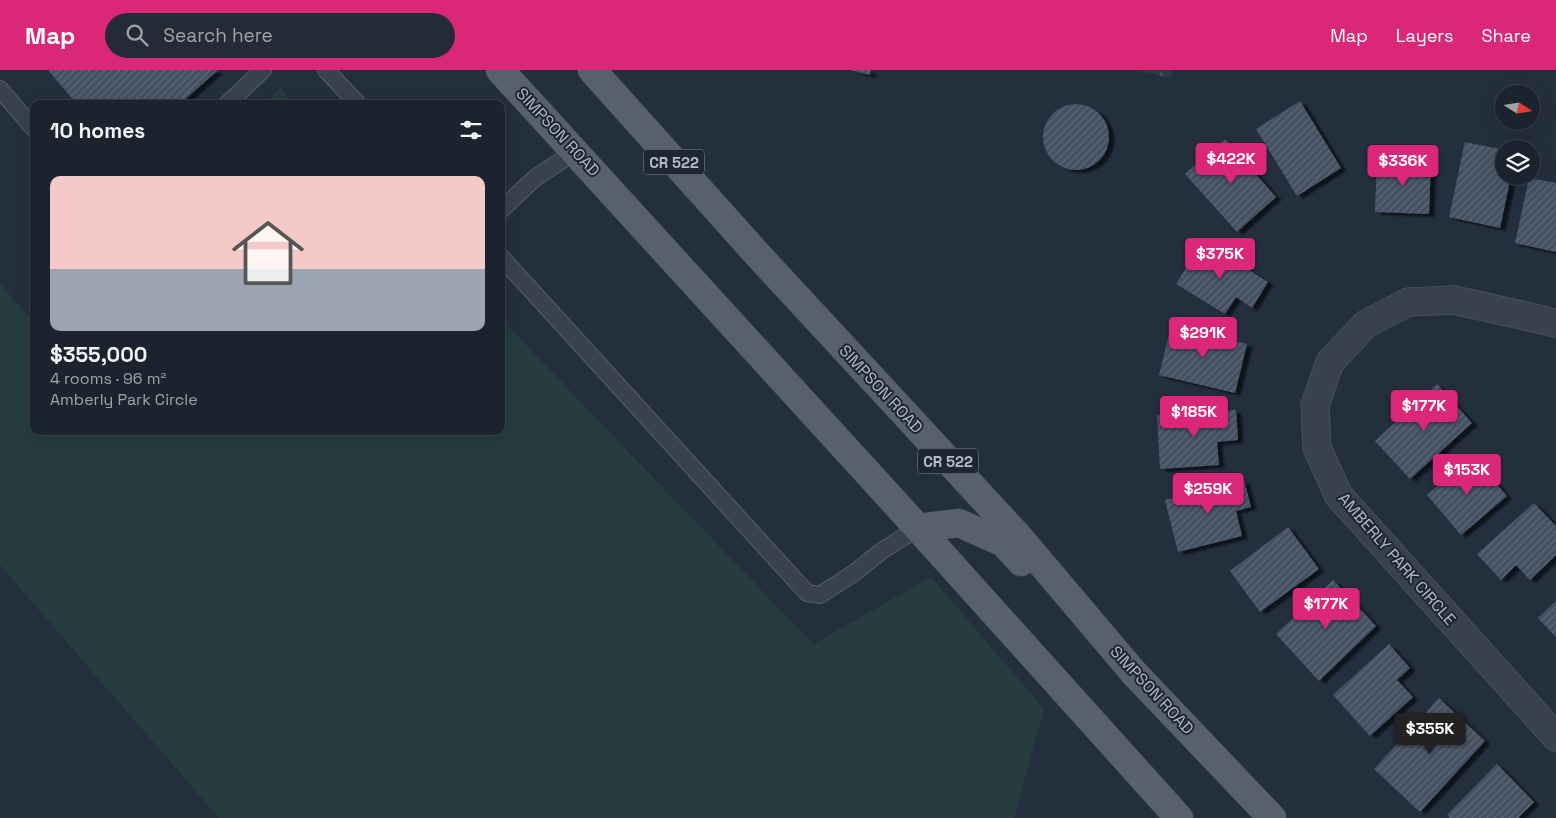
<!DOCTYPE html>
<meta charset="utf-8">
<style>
:root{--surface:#1b232e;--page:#242b36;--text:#f1f3f6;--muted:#a0a4aa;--line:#39404a;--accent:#db2777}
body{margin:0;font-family:"Space Grotesk",sans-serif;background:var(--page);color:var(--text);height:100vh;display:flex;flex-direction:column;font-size:19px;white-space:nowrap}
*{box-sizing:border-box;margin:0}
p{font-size:16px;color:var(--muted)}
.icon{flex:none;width:28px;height:28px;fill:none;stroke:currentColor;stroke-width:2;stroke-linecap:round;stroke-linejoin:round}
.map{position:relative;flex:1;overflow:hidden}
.sheet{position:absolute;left:30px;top:30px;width:475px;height:335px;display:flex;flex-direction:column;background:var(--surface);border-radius:10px;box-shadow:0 5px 20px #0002,0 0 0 1px var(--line)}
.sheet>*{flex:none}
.needle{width:32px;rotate:102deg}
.tools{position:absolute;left:1495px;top:15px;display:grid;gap:10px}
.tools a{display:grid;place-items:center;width:45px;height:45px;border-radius:50%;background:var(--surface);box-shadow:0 5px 20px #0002,0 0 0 1px var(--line);font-size:25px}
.price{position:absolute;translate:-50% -42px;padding:0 11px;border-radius:5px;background:var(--accent);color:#fff;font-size:16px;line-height:32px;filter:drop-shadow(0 1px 2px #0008)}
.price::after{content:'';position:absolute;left:50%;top:30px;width:15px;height:11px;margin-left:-8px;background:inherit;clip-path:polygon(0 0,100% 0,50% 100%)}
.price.current{background:#222;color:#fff}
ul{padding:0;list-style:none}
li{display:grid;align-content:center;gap:10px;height:265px;padding:0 20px}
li+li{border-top:1px solid var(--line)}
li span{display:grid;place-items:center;height:155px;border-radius:10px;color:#555}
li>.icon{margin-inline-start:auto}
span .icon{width:90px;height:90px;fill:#fffc;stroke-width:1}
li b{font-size:21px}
h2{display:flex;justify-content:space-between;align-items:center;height:60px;padding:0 20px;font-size:21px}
header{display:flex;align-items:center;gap:30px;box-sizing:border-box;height:70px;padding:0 25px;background:var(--accent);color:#fff}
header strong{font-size:24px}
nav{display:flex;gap:28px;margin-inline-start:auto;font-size:18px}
.search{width:350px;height:45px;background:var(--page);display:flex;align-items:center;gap:12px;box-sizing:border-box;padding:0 18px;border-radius:28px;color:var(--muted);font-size:19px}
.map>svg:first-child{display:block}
.grass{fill:#263c3f}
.forest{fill:url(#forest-firs)}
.building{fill:url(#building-hatch);filter:url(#shadow)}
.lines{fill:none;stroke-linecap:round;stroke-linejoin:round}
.lane-casing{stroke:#565f6c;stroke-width:18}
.street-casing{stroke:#565f6c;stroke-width:29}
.primary-casing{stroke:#414a57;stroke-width:29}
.lane{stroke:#38414e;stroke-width:16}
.street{stroke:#38414e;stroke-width:28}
.primary{stroke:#56606e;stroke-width:28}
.labels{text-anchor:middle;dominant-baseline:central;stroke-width:4;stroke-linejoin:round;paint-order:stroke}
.shield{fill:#1d2633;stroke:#878f9c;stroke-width:1}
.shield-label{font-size:15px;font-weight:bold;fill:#b4bcc9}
.street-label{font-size:16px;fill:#b4bcc9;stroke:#1d2633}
</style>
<header>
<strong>Map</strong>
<div class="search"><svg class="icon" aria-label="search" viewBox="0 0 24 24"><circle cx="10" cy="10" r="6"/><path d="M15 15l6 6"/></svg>Search here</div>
<nav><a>Map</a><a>Layers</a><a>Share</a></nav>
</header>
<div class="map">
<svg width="1556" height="748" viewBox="0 0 1556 748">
<defs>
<pattern id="forest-firs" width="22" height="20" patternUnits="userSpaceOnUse" patternTransform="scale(1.25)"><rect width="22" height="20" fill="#263c3f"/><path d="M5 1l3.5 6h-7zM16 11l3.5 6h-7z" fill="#435659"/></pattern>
<pattern id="building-hatch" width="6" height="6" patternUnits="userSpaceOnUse" patternTransform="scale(1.25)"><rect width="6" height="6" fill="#455162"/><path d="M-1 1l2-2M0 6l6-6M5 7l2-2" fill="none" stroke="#5d6877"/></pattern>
<filter id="shadow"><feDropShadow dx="5.5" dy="3" stdDeviation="1" flood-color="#0009"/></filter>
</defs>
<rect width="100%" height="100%" fill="#242f3e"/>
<g class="grass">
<polygon points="280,18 294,34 264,34"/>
<polygon points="0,214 34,252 34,361 501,361 501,249 813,574 931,507 1044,639 1014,748 219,748 0,495"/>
</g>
<polygon class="forest" points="1135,0 1173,0 1171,8"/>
<g class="building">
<polygon points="48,0 218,0 180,34 77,34"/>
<polygon points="850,0 871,0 870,5"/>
<polygon points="1300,31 1341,98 1297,126 1256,59"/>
<circle cx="1076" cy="67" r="33"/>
<polygon points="1225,69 1276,127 1237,162 1185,104"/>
<polygon points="1465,72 1504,80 1504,106 1511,106 1500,158 1449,147"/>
<polygon points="1377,89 1431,92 1429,144 1375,142"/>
<polygon points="1529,108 1556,113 1556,182 1515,173"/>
<polygon points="1203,171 1268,212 1252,238 1236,227 1225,244 1176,214"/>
<polygon points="1171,256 1247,274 1235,323 1159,305"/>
<polygon points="1437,314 1472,353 1410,409 1375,371"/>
<polygon points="1236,340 1238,370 1217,372 1219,395 1160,399 1157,345"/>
<polygon points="1472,386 1507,426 1461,465 1427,425"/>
<polygon points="1244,410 1251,437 1236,441 1242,466 1178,482 1165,430"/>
<polygon points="1534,433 1556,456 1556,485 1530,510 1516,495 1501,510 1477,484"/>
<polygon points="1288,457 1319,499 1260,542 1230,501"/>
<polygon points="1333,510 1376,556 1319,611 1276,564"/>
<polygon points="1556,531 1556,567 1538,548"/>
<polygon points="1389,574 1410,598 1397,610 1413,627 1370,666 1333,625"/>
<polygon points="1439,628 1485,671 1420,742 1374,699"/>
<polygon points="1497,694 1534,732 1518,748 1450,748 1447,745"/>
</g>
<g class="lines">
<g class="lane-casing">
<g id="lane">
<polyline points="326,0 358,34"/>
<polyline points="0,19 34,59"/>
<polyline points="227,34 263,0"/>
<polyline points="501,140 535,108 576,81"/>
<polyline points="501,187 807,523 820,525 854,503 883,480 918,458"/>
</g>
</g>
<g class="street-casing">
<polyline id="street" points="1556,253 1454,230 1408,232 1366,254 1330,292 1315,335 1317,378 1339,426 1556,667"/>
</g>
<g class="primary-casing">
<g id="primary">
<polyline points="500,0 918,458 1179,748"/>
<polyline points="592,0 757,184 1018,466 1134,603 1272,748"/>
<polyline points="918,458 959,453 1004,473 1021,492"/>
</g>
</g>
<use href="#lane" class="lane"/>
<use href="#street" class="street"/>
<use href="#primary" class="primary"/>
</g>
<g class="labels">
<g class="shield">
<rect x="644" y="79.5" width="60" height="25" rx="4"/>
<rect x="918" y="378.5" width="60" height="25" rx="4"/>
</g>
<g class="shield-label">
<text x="674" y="92">CR 522</text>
<text x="948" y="391">CR 522</text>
</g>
<g class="street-label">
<text transform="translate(558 62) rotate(47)">SIMPSON ROAD</text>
<text transform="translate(881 319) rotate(47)">SIMPSON ROAD</text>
<text transform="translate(1397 489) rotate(49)">AMBERLY PARK CIRCLE</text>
<text transform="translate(1152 620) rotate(47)">SIMPSON ROAD</text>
</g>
</g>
</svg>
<div class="tools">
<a><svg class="needle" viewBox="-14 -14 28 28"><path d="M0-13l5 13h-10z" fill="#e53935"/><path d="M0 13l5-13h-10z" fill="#a0a4aa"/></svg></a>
<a><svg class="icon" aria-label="layers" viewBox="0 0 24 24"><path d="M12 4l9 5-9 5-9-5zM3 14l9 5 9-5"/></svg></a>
</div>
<b class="price" style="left:1231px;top:115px">$422K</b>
<b class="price" style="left:1403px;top:117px">$336K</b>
<b class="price" style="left:1220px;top:210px">$375K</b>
<b class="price" style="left:1203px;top:289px">$291K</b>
<b class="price" style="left:1424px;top:362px">$177K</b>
<b class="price" style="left:1194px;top:368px">$185K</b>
<b class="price" style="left:1467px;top:426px">$153K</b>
<b class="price" style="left:1208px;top:445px">$259K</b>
<b class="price" style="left:1326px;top:560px">$177K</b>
<b class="price current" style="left:1430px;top:685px">$355K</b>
<section class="sheet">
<h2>10 homes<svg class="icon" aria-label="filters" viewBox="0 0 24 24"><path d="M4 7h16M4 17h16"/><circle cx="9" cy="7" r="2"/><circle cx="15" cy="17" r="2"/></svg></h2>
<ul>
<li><span style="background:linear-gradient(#f6c9c9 60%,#9aa5b1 0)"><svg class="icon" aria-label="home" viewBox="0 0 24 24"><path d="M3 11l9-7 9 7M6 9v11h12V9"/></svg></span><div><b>$355,000</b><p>4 rooms · 96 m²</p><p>Amberly Park Circle</p></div></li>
</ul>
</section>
</div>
